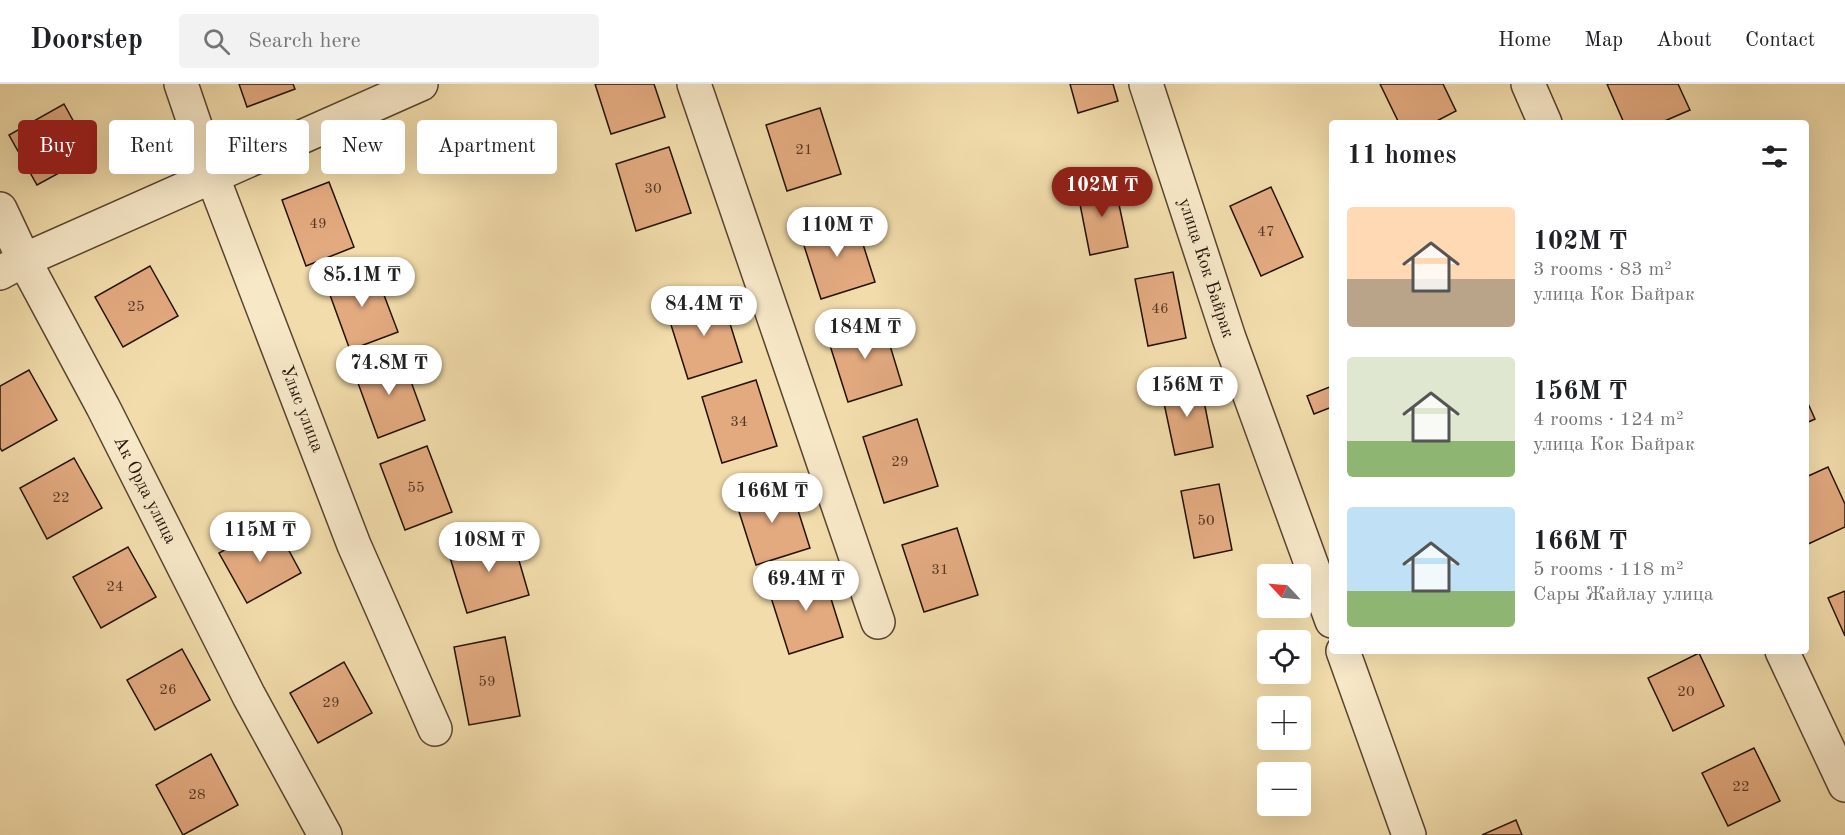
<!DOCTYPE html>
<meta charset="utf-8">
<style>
:root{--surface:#fff;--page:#f2f2f2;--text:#202124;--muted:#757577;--line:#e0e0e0;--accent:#8f2418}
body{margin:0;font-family:"Old Standard TT",serif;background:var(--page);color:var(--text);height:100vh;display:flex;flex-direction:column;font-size:22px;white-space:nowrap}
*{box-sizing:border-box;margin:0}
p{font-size:20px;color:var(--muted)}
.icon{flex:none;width:33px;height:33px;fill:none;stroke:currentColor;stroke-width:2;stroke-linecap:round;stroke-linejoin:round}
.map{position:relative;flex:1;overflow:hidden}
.details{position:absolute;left:1329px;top:36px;width:480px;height:534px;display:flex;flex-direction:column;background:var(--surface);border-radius:6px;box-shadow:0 6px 24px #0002}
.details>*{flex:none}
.top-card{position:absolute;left:18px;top:36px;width:570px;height:54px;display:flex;gap:12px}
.needle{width:39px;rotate:296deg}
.controls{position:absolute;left:1257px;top:480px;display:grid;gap:12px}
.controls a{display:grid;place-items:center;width:54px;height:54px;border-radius:6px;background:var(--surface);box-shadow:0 6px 24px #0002;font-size:30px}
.price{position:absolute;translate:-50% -51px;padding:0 14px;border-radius:21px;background:#fff;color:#222;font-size:20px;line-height:39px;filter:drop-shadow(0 2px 3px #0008)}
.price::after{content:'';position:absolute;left:50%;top:36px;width:18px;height:14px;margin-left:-9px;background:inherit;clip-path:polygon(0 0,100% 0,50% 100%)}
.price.on{background:var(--accent);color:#fff}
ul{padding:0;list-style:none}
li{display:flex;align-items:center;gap:18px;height:150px;padding:0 18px}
li span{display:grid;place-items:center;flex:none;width:168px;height:120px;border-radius:6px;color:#555}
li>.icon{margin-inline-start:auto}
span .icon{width:72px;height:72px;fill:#fffc;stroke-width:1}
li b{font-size:26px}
h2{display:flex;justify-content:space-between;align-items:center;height:72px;padding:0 18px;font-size:26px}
.chip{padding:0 21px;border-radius:6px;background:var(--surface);box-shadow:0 6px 24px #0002;font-size:21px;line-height:54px}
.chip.on{background:var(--accent);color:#fff}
header{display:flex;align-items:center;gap:36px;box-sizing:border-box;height:84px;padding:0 30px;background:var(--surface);border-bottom:2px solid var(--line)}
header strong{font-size:28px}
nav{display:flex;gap:33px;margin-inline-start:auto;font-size:21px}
.search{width:420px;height:54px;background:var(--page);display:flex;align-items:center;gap:15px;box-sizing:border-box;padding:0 21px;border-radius:6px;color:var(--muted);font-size:22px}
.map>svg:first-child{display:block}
.building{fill:#e3aa80;stroke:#241207;stroke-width:1.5}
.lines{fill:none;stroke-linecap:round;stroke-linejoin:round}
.minor-casing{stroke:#584430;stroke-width:36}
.minor{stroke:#f7e8c8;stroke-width:33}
.labels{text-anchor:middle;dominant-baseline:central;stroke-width:5;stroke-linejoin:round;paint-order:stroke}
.number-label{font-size:15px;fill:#543825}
.street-label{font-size:18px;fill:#241207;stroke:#f7e8c8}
</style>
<header>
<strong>Doorstep</strong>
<div class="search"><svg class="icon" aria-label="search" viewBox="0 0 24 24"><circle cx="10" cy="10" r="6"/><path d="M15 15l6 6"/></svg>Search here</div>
<nav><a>Home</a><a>Map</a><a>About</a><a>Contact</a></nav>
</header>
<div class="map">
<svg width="1845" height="751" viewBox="0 0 1845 751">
<rect width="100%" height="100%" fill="#f2dcab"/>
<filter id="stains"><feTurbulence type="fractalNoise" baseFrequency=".00333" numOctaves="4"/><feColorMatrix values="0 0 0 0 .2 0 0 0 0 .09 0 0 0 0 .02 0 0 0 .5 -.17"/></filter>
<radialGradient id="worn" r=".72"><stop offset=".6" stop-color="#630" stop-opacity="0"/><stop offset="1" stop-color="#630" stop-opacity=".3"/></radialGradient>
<g class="building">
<polygon points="239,0 293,0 295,5 247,23"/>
<polygon points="595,0 654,0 665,33 611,50"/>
<polygon points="1070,0 1113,0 1118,17 1078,29"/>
<polygon points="1380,0 1443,0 1456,27 1433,39 1399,39"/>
<polygon points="1607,0 1678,0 1690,26 1660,39 1624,39"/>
<polygon points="64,20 92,71 37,101 9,51"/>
<polygon points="820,24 841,90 787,107 766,41"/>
<polygon points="669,63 691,129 636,147 616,80"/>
<polygon points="1114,97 1128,163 1090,171 1077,105"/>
<polygon points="329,98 354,163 306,182 282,116"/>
<polygon points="1271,103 1303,173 1261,192 1230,122"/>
<polygon points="854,132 875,198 821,215 800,149"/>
<polygon points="150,182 178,232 123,263 95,213"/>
<polygon points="373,182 398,248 350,266 326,200"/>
<polygon points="1173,188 1186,254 1148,262 1135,195"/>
<polygon points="721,211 742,278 688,295 667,228"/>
<polygon points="882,235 902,301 848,318 827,252"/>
<polygon points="401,270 425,336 378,354 354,288"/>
<polygon points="29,286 57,336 2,367 0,364 0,302"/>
<polygon points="756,296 777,362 722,379 702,313"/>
<polygon points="1200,297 1213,363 1175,371 1161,305"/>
<polygon points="1332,302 1332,323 1314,330 1307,312"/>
<polygon points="1806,315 1815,335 1806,339"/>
<polygon points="917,335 938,402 884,419 863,353"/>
<polygon points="427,362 452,428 405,446 380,380"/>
<polygon points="74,374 102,424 47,455 20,404"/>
<polygon points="1828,383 1845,420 1845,443 1806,461 1806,393"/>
<polygon points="789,398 810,464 756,481 735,415"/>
<polygon points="1219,400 1232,466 1194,474 1181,407"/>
<polygon points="274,439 301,489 247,519 219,469"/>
<polygon points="957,444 978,511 924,528 902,461"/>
<polygon points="511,449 529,511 467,529 448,467"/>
<polygon points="128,463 156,513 101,544 73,493"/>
<polygon points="822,486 843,553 789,570 768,504"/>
<polygon points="1845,507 1845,552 1828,514"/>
<polygon points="505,553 520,632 469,641 454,563"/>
<polygon points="182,565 210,616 155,646 127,596"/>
<polygon points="1699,569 1724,622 1673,647 1648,594"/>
<polygon points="344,578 372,629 318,659 290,609"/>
<polygon points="1754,664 1780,717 1728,742 1702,689"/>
<polygon points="211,670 238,721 183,751 156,701"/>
<polygon points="1516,736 1522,751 1482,751"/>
</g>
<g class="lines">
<g class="minor-casing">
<g id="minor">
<polyline points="181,0 213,94 354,461 435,645"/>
<polyline points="694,0 878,538"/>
<polyline points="1146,0 1229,254 1332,537"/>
<polyline points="1528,0 1545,39"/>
<polyline points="0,125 24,176 103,323 249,612 325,751"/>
<polyline points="0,189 24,176 421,0"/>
<polyline points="1343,567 1409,751"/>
<polyline points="1782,567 1845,701"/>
</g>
</g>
<use href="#minor" class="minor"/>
</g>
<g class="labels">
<g class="number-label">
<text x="804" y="66">21</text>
<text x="653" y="105">30</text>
<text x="318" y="140">49</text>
<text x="1266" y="148">47</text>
<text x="136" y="223">25</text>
<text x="1160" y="225">46</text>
<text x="739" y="338">34</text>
<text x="900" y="378">29</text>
<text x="416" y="404">55</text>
<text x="61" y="414">22</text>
<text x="1206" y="437">50</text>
<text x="940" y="486">31</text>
<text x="115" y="503">24</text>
<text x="487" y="598">59</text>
<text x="168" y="606">26</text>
<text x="1686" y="608">20</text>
<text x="331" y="619">29</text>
<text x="1741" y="703">22</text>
<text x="197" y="711">28</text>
</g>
<g class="street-label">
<text transform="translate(1206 184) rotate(72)">улица Кок Байрак</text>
<text transform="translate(302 325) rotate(69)">Улыс улица</text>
<text transform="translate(145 406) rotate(63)">Ак Орда улица</text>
</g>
</g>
<rect width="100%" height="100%" filter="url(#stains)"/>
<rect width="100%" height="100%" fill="url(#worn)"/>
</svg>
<div class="controls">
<a><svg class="needle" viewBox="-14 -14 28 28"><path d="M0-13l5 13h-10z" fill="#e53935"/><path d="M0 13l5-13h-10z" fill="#757577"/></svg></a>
<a><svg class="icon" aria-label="locate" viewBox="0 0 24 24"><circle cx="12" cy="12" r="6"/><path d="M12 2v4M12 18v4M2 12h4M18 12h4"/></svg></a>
<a>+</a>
<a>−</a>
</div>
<b class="price on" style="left:1102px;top:134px">102M ₸</b>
<b class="price" style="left:837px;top:174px">110M ₸</b>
<b class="price" style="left:362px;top:224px">85.1M ₸</b>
<b class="price" style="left:704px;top:253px">84.4M ₸</b>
<b class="price" style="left:865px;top:276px">184M ₸</b>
<b class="price" style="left:389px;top:312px">74.8M ₸</b>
<b class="price" style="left:1187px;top:334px">156M ₸</b>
<b class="price" style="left:772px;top:440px">166M ₸</b>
<b class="price" style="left:260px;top:479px">115M ₸</b>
<b class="price" style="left:489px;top:489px">108M ₸</b>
<b class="price" style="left:806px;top:528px">69.4M ₸</b>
<div class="top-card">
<a class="chip on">Buy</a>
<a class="chip">Rent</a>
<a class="chip">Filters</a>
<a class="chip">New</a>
<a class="chip">Apartment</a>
</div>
<section class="details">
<h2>11 homes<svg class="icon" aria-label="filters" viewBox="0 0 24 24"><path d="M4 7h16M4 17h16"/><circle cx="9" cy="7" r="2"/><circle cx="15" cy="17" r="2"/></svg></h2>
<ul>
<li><span style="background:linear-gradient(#ffd9b3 60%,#b9a48a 0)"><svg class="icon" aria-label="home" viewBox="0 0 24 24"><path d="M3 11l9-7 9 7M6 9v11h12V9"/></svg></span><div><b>102M ₸</b><p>3 rooms · 83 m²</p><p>улица Кок Байрак</p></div></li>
<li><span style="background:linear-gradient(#dfe7d0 70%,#8fb573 0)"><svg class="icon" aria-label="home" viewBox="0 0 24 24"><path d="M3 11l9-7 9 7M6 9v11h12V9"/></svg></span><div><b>156M ₸</b><p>4 rooms · 124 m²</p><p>улица Кок Байрак</p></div></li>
<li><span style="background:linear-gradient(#bfe0f5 70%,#8fb573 0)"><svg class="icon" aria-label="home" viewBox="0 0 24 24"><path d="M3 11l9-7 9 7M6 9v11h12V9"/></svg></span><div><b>166M ₸</b><p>5 rooms · 118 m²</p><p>Сары Жайлау улица</p></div></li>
</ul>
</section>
</div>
